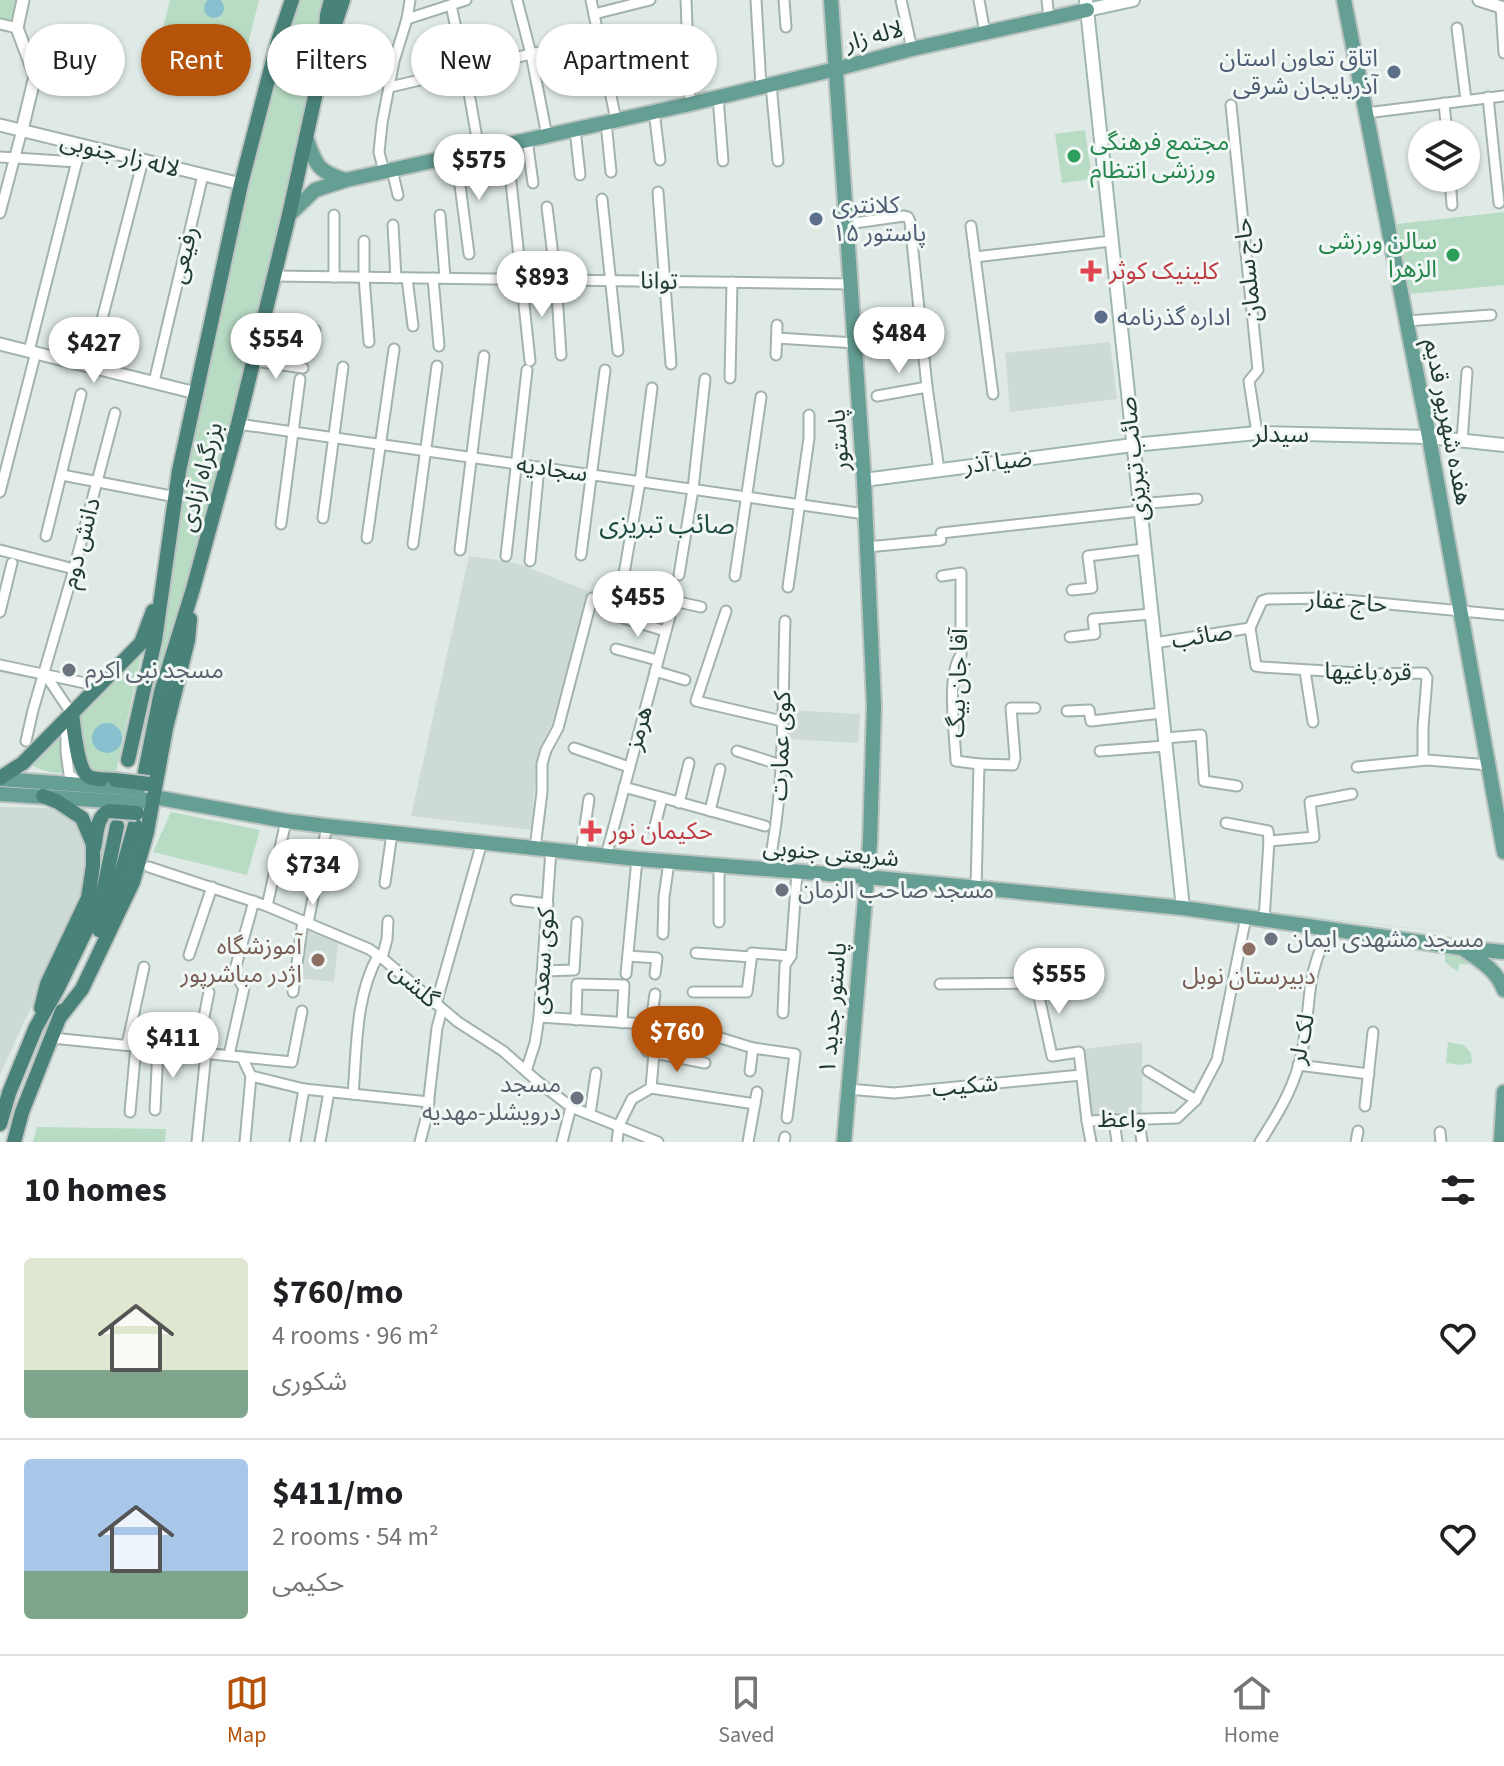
<!DOCTYPE html>
<meta charset="utf-8">
<style>
:root{--surface:#fff;--page:#f6f6f6;--text:#202124;--muted:#757577;--line:#e0e0e0;--accent:#b45309}
body{margin:0;font-family:"Source Sans 3","Noto Sans Arabic",sans-serif;background:var(--page);color:var(--text);height:100vh;display:flex;flex-direction:column;font-size:30px;white-space:nowrap}
*{box-sizing:border-box;margin:0}
p{font-size:26px;color:var(--muted)}
.icon{flex:none;width:44px;height:44px;fill:none;stroke:currentColor;stroke-width:2;stroke-linecap:round;stroke-linejoin:round}
.map{position:relative;height:1142px;overflow:hidden}
.drawer{display:flex;flex-direction:column;background:var(--surface);flex:1}
.drawer>*{flex:none}
.banner{position:absolute;left:24px;top:24px;width:800px;height:72px;display:flex;gap:16px}
.buttons{position:absolute;left:1408px;top:120px;display:grid;gap:16px}
.buttons a{display:grid;place-items:center;width:72px;height:72px;border-radius:50%;background:var(--surface);box-shadow:0 2px 6px #0004;font-size:40px}
.price{position:absolute;translate:-50% -68px;padding:0 18px;border-radius:28px;background:#fff;color:#222;font-size:26px;line-height:52px;filter:drop-shadow(0 2px 4px #0008)}
.price::after{content:'';position:absolute;left:50%;top:48px;width:24px;height:18px;margin-left:-12px;background:inherit;clip-path:polygon(0 0,100% 0,50% 100%)}
.price.selected{background:var(--accent);color:#fff}
ul{padding:0;list-style:none}
li{display:flex;align-items:center;gap:24px;height:200px;padding:0 24px}
li+li{border-top:2px solid var(--line)}
li span{display:grid;place-items:center;flex:none;width:224px;height:160px;border-radius:8px;color:#555}
li>.icon{margin-inline-start:auto}
span .icon{width:96px;height:96px;fill:#fffc;stroke-width:1}
li b{font-size:34px}
h2{display:flex;justify-content:space-between;align-items:center;height:96px;padding:0 24px;font-size:34px}
.chip{padding:0 28px;border-radius:36px;background:var(--surface);box-shadow:0 2px 6px #0004;font-size:28px;line-height:72px}
.chip.selected{background:var(--accent);color:#fff}
.menu{display:flex;justify-content:space-around;align-items:center;height:112px;border-top:2px solid var(--line);background:var(--surface);font-size:22px;color:var(--muted)}
.menu a{display:grid;justify-items:center;gap:4px}
.menu .selected{color:var(--accent)}
.map>svg:first-child{display:block}
.built{fill:#cedad5}
.green{fill:#b8dbc4}
.water{fill:#88c0cf}
.lines{fill:none;stroke-linecap:round;stroke-linejoin:round}
.minor-casing{stroke:#a2b2ad;stroke-width:13}
.tertiary-casing{stroke:#a2b2ad;stroke-width:15}
.secondary-casing{stroke:#9fb6af;stroke-width:16}
.primary-casing{stroke:#bcc4c2;stroke-width:18}
.trunk-casing{stroke:#bcc4c2;stroke-width:18}
.minor{stroke:#fff;stroke-width:9}
.tertiary{stroke:#fff;stroke-width:11}
.secondary{stroke:#fff;stroke-width:12}
.primary{stroke:#659f93;stroke-width:14}
.trunk{stroke:#498278;stroke-width:14}
.primary-bridge-casing{stroke:#bcc4c2;stroke-width:18;stroke-linecap:butt}
.trunk-bridge-casing{stroke:#bcc4c2;stroke-width:18;stroke-linecap:butt}
.primary-bridge{stroke:#659f93;stroke-width:14}
.trunk-bridge{stroke:#498278;stroke-width:14}
.service-dot{fill:#5c6f8a;stroke:#f0f7f4;stroke-width:3}
.leisure-dot{fill:#2e9e5b;stroke:#f0f7f4;stroke-width:3}
.health-dot{fill:#e0444e;stroke:#f0f7f4;stroke-width:3}
.worship-dot{fill:#6b7280;stroke:#f0f7f4;stroke-width:3}
.education-dot{fill:#8d6e63;stroke:#f0f7f4;stroke-width:3}
.labels{text-anchor:middle;dominant-baseline:central;stroke-width:6;stroke-linejoin:round;paint-order:stroke}
.street-label{font-size:24px;fill:#213a35;stroke:#f0f7f4}
.service-label{font-size:24px;fill:#4e5e75;stroke:#f0f7f4;text-anchor:start}
.leisure-label{font-size:24px;fill:#27864d;stroke:#f0f7f4;text-anchor:start}
.health-label{font-size:24px;fill:#be3a42;stroke:#f0f7f4;text-anchor:start}
.worship-label{font-size:24px;fill:#5b616d;stroke:#f0f7f4;text-anchor:start}
.education-label{font-size:24px;fill:#785e54;stroke:#f0f7f4;text-anchor:end}
.neighbourhood-label{font-size:26px;fill:#1d4b43;stroke:#f0f7f4}
</style>
<div class="map">
<svg width="1504" height="1142" viewBox="0 0 1504 1142">
<rect width="100%" height="100%" fill="#dfeae6"/>
<g class="built">
<polygon points="1110,342 1117,399 1010,412 1005,353"/>
<polygon points="469,556 516,563 588,591 552,724 542,743 536,774 531,830 411,816"/>
<polygon points="787,710 860,714 858,743 786,739"/>
<polygon points="0,807 48,808 66,814 80,822 90,862 83,896 0,1074"/>
<polygon points="304,929 338,943 334,982 297,978"/>
<polygon points="1142,1042 1142,1115 1090,1118 1084,1049"/>
</g>
<g class="green">
<polygon points="0,0 17,0 12,21 0,18"/>
<polygon points="170,0 259,0 241,72 157,52"/>
<polygon points="298,0 325,0 316,54 265,281 192,572 150,706 185,470 204,395 249,181"/>
<polygon points="1085,130 1092,179 1062,183 1055,134"/>
<polygon points="1504,212 1504,285 1410,294 1397,224"/>
<polygon points="142,651 116,772 83,770 77,720 83,708"/>
<path d="M63 730 65 772C53 775 41 770 30 764Z"/>
<polygon points="171,812 260,830 247,875 153,852"/>
<polygon points="1199,904 1499,938 1199,905"/>
<polygon points="1446,946 1482,965 1459,964 1458,972 1445,962"/>
<polygon points="1448,1042 1464,1045 1471,1053 1472,1063 1462,1065 1446,1063"/>
<polygon points="37,1127 166,1129 165,1142 33,1142"/>
</g>
<g class="water">
<circle cx="214" cy="8" r="10"/>
<circle cx="107" cy="738" r="15"/>
</g>
<g class="lines">
<g class="minor-casing">
<g id="minor">
<polyline points="517,0 531,54 547,136"/>
<polyline points="591,0 616,120"/>
<polyline points="686,0 690,104"/>
<polyline points="756,0 761,86"/>
<polyline points="784,0 786,27"/>
<polyline points="901,0 912,49"/>
<polyline points="979,0 985,33"/>
<polyline points="1047,0 1049,19"/>
<polyline points="451,5 465,70 479,150"/>
<polyline points="1501,7 1504,53"/>
<polyline points="594,14 650,0"/>
<polyline points="407,19 466,0"/>
<polyline points="0,24 17,28"/>
<polyline points="1457,28 1466,100"/>
<polyline points="771,84 778,161"/>
<polyline points="390,87 599,38"/>
<polyline points="718,97 723,161"/>
<polyline points="1488,97 1499,203"/>
<polyline points="1444,103 1447,134"/>
<polyline points="1231,105 1258,370 1249,381 1257,433"/>
<polyline points="654,111 660,160"/>
<polyline points="1366,113 1504,96"/>
<polyline points="606,122 611,172"/>
<polyline points="575,129 580,175"/>
<polyline points="527,140 533,183"/>
<polyline points="507,144 530,361"/>
<polyline points="456,155 469,254"/>
<polyline points="0,157 77,162"/>
<polyline points="392,170 398,195"/>
<polyline points="384,172 379,152 382,123 394,61 407,19 410,0"/>
<polyline points="1450,178 1452,205"/>
<polyline points="658,192 671,364"/>
<polyline points="602,199 618,351"/>
<polyline points="547,207 556,280 561,355"/>
<polyline points="0,213 22,130"/>
<polyline points="334,215 334,277"/>
<polyline points="440,215 445,278"/>
<polyline points="847,224 904,216 908,217 910,222 927,387 939,470"/>
<polyline points="393,225 396,278"/>
<polyline points="971,226 993,394"/>
<polyline points="364,241 364,277 369,342"/>
<polyline points="975,257 1111,241"/>
<polyline points="275,276 852,284"/>
<polyline points="407,278 413,326"/>
<polyline points="433,278 439,346"/>
<polyline points="1406,321 1491,315"/>
<polyline points="262,329 315,330"/>
<polyline points="777,338 855,343"/>
<polyline points="29,351 81,145"/>
<polyline points="776,355 777,325"/>
<polyline points="254,361 303,368"/>
<polyline points="90,366 143,160"/>
<polyline points="730,378 732,282"/>
<polyline points="154,382 203,175"/>
<polyline points="877,396 927,387"/>
<polyline points="238,424 865,514"/>
<polyline points="1462,441 1467,372"/>
<polyline points="62,475 176,497"/>
<polyline points="0,492 36,352"/>
<polyline points="1139,504 1197,499"/>
<polyline points="323,518 343,367"/>
<polyline points="281,524 300,379"/>
<polyline points="941,533 1140,511"/>
<polyline points="46,536 81,394"/>
<polyline points="367,538 394,349"/>
<polyline points="413,544 437,366"/>
<polyline points="867,547 941,540"/>
<polyline points="0,550 74,569"/>
<polyline points="460,550 484,356"/>
<polyline points="581,555 605,370"/>
<polyline points="506,556 527,370"/>
<polyline points="530,561 539,467"/>
<polyline points="679,575 693,489 705,379"/>
<polyline points="735,576 761,397"/>
<path d="M942 576 961 573V655C946 674 955 735 956 761L979 764 976 888"/>
<polyline points="788,587 809,438 809,415"/>
<polyline points="1072,590 1092,588 1088,556 1144,549"/>
<polyline points="621,591 640,482 652,388"/>
<polyline points="726,611 696,701 782,721"/>
<polyline points="0,612 12,563"/>
<polyline points="620,617 665,631"/>
<polyline points="1250,628 1256,666 1262,667 1375,674 1424,673 1427,678 1423,728 1423,757 1427,760 1489,765"/>
<polyline points="1250,628 1262,601 1268,599 1325,598 1504,615"/>
<polyline points="1070,637 1095,634 1093,619 1151,614"/>
<polyline points="1154,643 1250,628"/>
<polyline points="616,649 657,660"/>
<polyline points="0,665 99,686"/>
<polyline points="655,671 685,680"/>
<polyline points="1305,671 1313,722"/>
<polyline points="45,674 72,714 66,726 66,752 69,774 79,784"/>
<polyline points="1067,711 1089,710 1091,721 1162,713"/>
<polyline points="1165,738 1201,735 1204,781 1237,786"/>
<polyline points="26,741 33,710 74,569 115,413"/>
<polyline points="574,748 629,767"/>
<polyline points="737,751 781,765"/>
<polyline points="1100,751 1165,746"/>
<polyline points="979,764 1013,765 1015,758 1011,708 1035,708"/>
<polyline points="1357,767 1427,760"/>
<polyline points="624,787 765,826"/>
<polyline points="679,803 689,763"/>
<polyline points="710,811 720,769"/>
<polyline points="1226,823 1268,831 1269,841"/>
<polyline points="654,830 662,798"/>
<polyline points="535,848 542,792 542,764 546,750 558,728 592,598"/>
<polyline points="581,853 589,799"/>
<polyline points="606,856 674,601 701,607"/>
<polyline points="149,867 267,906 369,949 382,958 458,1022 503,1051 536,1080 571,1107 658,1142"/>
<path d="M768 869C786 788 782 704 785 621"/>
<polyline points="385,883 392,833"/>
<polyline points="516,900 548,904"/>
<polyline points="267,906 286,821"/>
<polyline points="1264,920 1269,841 1314,837 1310,802 1352,794"/>
<polyline points="719,922 719,866"/>
<polyline points="308,923 327,826"/>
<polyline points="663,934 664,897 669,862"/>
<polyline points="696,953 751,957"/>
<polyline points="189,955 212,887"/>
<polyline points="628,956 657,958 655,974"/>
<polyline points="382,958 387,939 388,921"/>
<polyline points="543,971 574,970 577,922"/>
<polyline points="626,974 637,859"/>
<polyline points="940,984 1036,983 1052,1056 1079,1052 1087,1121 1177,1118 1196,1100"/>
<polyline points="293,992 303,921"/>
<polyline points="693,992 747,992 752,953 791,956"/>
<polyline points="436,1004 482,842"/>
<polyline points="783,1013 785,965 791,956 797,872"/>
<polyline points="539,1017 646,1024 698,1031 753,1048 795,1054 787,1118"/>
<polyline points="576,1020 577,984 624,985 622,1023"/>
<polyline points="52,1038 292,1062 302,1011"/>
<polyline points="127,1045 144,967"/>
<polyline points="197,1052 209,992"/>
<polyline points="654,1053 705,1063"/>
<polyline points="229,1055 244,988 234,973 254,901"/>
<polyline points="242,1057 251,1076 245,1142"/>
<polyline points="1298,1065 1369,1074"/>
<polyline points="526,1071 535,1043 539,1017 551,850"/>
<polyline points="750,1071 753,1048"/>
<polyline points="1148,1071 1196,1100 1217,1060 1246,917"/>
<polyline points="251,1076 304,1089 429,1102"/>
<polyline points="651,1088 755,1104"/>
<polyline points="848,1089 894,1093 1081,1075"/>
<path d="M353 1094C357 1049 355 997 378 956"/>
<polyline points="1365,1106 1373,1032"/>
<polyline points="155,1110 158,1048"/>
<polyline points="130,1112 136,1046"/>
<polyline points="590,1114 596,1073"/>
<polyline points="1139,1119 1142,1142"/>
<polyline points="1114,1120 1117,1142"/>
<polyline points="1087,1121 1091,1142"/>
<polyline points="1440,1132 1441,1142"/>
<polyline points="197,1142 206,1053"/>
<polyline points="295,1142 304,1089"/>
<polyline points="320,1142 329,1092"/>
<polyline points="420,1142 427,1115 437,1028 442,1009"/>
<polyline points="562,1142 571,1107"/>
<polyline points="617,1142 619,1125 632,1099 651,1088 654,1053 647,1051 655,994"/>
<polyline points="748,1142 757,1092"/>
<polyline points="784,1142 785,1137"/>
<path d="M1260 1142C1276 1117 1291 1093 1299 1064 1307 1037 1307 1010 1311 983 1314 964 1321 946 1329 929"/>
<polyline points="1356,1142 1358,1131"/>
</g>
</g>
<g class="tertiary-casing">
<g id="tertiary">
<polyline points="1479,0 1504,8"/>
<polyline points="0,125 241,184"/>
<polyline points="22,130 35,76 17,28 23,0"/>
<polyline points="0,344 196,393"/>
</g>
</g>
<g class="secondary-casing">
<g id="secondary">
<polyline points="1086,0 1183,908"/>
<polyline points="1087,10 1133,0"/>
<polyline points="864,480 1133,445 1257,433 1429,437 1504,445"/>
</g>
</g>
<g class="primary-casing">
<g id="primary">
<polyline points="831,0 864,480 874,706 870,842 844,1142"/>
<polyline points="1344,0 1429,437 1504,852"/>
<path d="M307 140C316 166 319 172 345 180"/>
<polyline points="289,215 315,190 346,180 690,104 836,69 912,49 1087,10"/>
<polyline points="0,779 111,787"/>
<polyline points="142,790 154,797 286,821 327,826 637,859 867,877 1183,908 1462,948 1504,952"/>
<polyline points="0,794 110,801"/>
<path d="M1462 948C1479 960 1497 970 1504 990"/>
<polyline points="1501,1142 1504,1092"/>
</g>
</g>
<g class="trunk-casing">
<g id="trunk">
<polyline points="331,36 343,0"/>
<path d="M72 714C74 728 77 770 89 777 95 780 107 779 115 780"/>
<polyline points="128,760 155,640 179,471 196,393 241,184 278,41 292,0"/>
<polyline points="145,772 161,692 193,589 238,424 289,215 325,51 327,15 331,0"/>
<polyline points="0,778 23,763 141,643 153,611"/>
<path d="M94 848C97 835 96 816 109 811"/>
<polyline points="99,930 117,888 135,825"/>
<polyline points="41,1008 47,984 88,898 93,866 93,844 82,818 58,802 43,796"/>
<polyline points="60,1017 82,989 133,882 147,832 166,728 188,640 190,619"/>
<polyline points="0,1124 9,1093 36,1027 58,988 93,916 104,888 117,826"/>
<polyline points="14,1142 22,1112 62,1011"/>
</g>
</g>
<use href="#minor" class="minor"/>
<use href="#tertiary" class="tertiary"/>
<use href="#secondary" class="secondary"/>
<use href="#primary" class="primary"/>
<use href="#trunk" class="trunk"/>
<g class="primary-bridge-casing">
<g id="primary-bridge">
<polyline points="112,787 138,789"/>
<polyline points="110,801 139,803"/>
</g>
</g>
<g class="trunk-bridge-casing">
<g id="trunk-bridge">
<polyline points="115,780 149,784"/>
<polyline points="109,811 137,813"/>
</g>
</g>
<use href="#primary-bridge" class="primary-bridge"/>
<use href="#trunk-bridge" class="trunk-bridge"/>
</g>
<g class="service-dot">
<circle cx="1394" cy="72" r="8"/>
<circle cx="816" cy="219" r="8"/>
<circle cx="1101" cy="317" r="8"/>
</g>
<g class="leisure-dot">
<circle cx="1074" cy="156" r="8"/>
<circle cx="1453" cy="255" r="8"/>
</g>
<g class="health-dot">
<path d="M1087 259h8v8h8v8h-8v8h-8v-8h-8v-8h8z"/>
<path d="M587 819h8v8h8v8h-8v8h-8v-8h-8v-8h8z"/>
</g>
<g class="worship-dot">
<circle cx="69" cy="670" r="8"/>
<circle cx="782" cy="890" r="8"/>
<circle cx="1271" cy="939" r="8"/>
<circle cx="577" cy="1098" r="8"/>
</g>
<g class="education-dot">
<circle cx="1249" cy="949" r="8"/>
<circle cx="318" cy="960" r="8"/>
</g>
<g class="labels">
<g class="street-label">
<text transform="translate(874 36) rotate(-15)">لاله زار</text>
<text transform="translate(120 155) rotate(14)">لاله زار جنوبی</text>
<text transform="translate(184 255) rotate(-77)">رفیعی</text>
<text transform="translate(1248 270) rotate(-96)">حاج سلمان</text>
<text transform="translate(659 281) rotate(1)">توانا</text>
<text transform="translate(1448 422) rotate(79)">هفده شهریور قدیم</text>
<text x="1281" y="434">سیدلر</text>
<text transform="translate(839 440) rotate(-94)">پاستور</text>
<text transform="translate(1134 459) rotate(-96)">صائب تبریزی</text>
<text transform="translate(998 462) rotate(-7)">ضیا آذر</text>
<text transform="translate(552 469) rotate(8)">سجادیه</text>
<text transform="translate(201 477) rotate(-75)">بزرگراه آزادی</text>
<text transform="translate(81 543) rotate(-75)">دانش دوم</text>
<text transform="translate(1347 602) rotate(4)">حاج غفار</text>
<text transform="translate(1202 636) rotate(-9)">صائب</text>
<text transform="translate(1368 672) rotate(1)">قره باغیها</text>
<text transform="translate(958 683) rotate(-88)">آقا جان بیگ</text>
<text transform="translate(639 728) rotate(-75)">هرمز</text>
<text transform="translate(781 746) rotate(-88)">کوی عمارت</text>
<text transform="translate(831 853) rotate(5)">شریعتی جنوبی</text>
<text transform="translate(543 961) rotate(-86)">کوی سعدی</text>
<text transform="translate(414 985) rotate(41)">گلشن</text>
<text transform="translate(833 1008) rotate(-85)">پاستور جدید ۱</text>
<text transform="translate(1302 1039) rotate(-79)">لک لر</text>
<text transform="translate(965 1086) rotate(-5)">شکیب</text>
<text x="1122" y="1119">واعظ</text>
</g>
<g class="service-label">
<text x="1378" y="58" text-anchor="end">اتاق تعاون استان<tspan x="1378" dy="28">آذربایجان شرقی</tspan></text>
<text x="832" y="205">کلانتری<tspan x="832" dy="28">۱۵ پاستور</tspan></text>
<text x="1117" y="317">اداره گذرنامه</text>
</g>
<g class="leisure-label">
<text x="1090" y="142">مجتمع فرهنگی<tspan x="1090" dy="28">ورزشی انتظام</tspan></text>
<text x="1437" y="241" text-anchor="end">سالن ورزشی<tspan x="1437" dy="28">الزهرا</tspan></text>
</g>
<g class="health-label">
<text x="1109" y="271">کلینیک کوثر</text>
<text x="609" y="831">حکیمان نور</text>
</g>
<g class="worship-label">
<text x="85" y="670">مسجد نبی اکرم</text>
<text x="798" y="890">مسجد صاحب الزمان</text>
<text x="1287" y="939">مسجد مشهدی ایمان</text>
<text x="561" y="1084" text-anchor="end">مسجد<tspan x="561" dy="28">درویشلر-مهدیه</tspan></text>
</g>
<g class="education-label">
<text x="302" y="946">آموزشگاه<tspan x="302" dy="28">اژدر مباشرپور</tspan></text>
<text x="1249" y="976" text-anchor="middle">دبیرستان نوبل</text>
</g>
<g class="neighbourhood-label">
<text x="667" y="524">صائب تبریزی</text>
</g>
</g>
</svg>
<div class="buttons">
<a><svg class="icon" aria-label="layers" viewBox="0 0 24 24"><path d="M12 4l9 5-9 5-9-5zM3 14l9 5 9-5"/></svg></a>
</div>
<b class="price" style="left:479px;top:202px">$575</b>
<b class="price" style="left:542px;top:319px">$893</b>
<b class="price" style="left:899px;top:375px">$484</b>
<b class="price" style="left:276px;top:381px">$554</b>
<b class="price" style="left:94px;top:385px">$427</b>
<b class="price" style="left:638px;top:639px">$455</b>
<b class="price" style="left:313px;top:907px">$734</b>
<b class="price" style="left:1059px;top:1016px">$555</b>
<b class="price selected" style="left:677px;top:1074px">$760</b>
<b class="price" style="left:173px;top:1080px">$411</b>
<div class="banner">
<a class="chip">Buy</a>
<a class="chip selected">Rent</a>
<a class="chip">Filters</a>
<a class="chip">New</a>
<a class="chip">Apartment</a>
</div>
</div>
<section class="drawer">
<h2>10 homes<svg class="icon" aria-label="filters" viewBox="0 0 24 24"><path d="M4 7h16M4 17h16"/><circle cx="9" cy="7" r="2"/><circle cx="15" cy="17" r="2"/></svg></h2>
<ul>
<li><span style="background:linear-gradient(#dfe7d0 70%,#7fa58c 0)"><svg class="icon" aria-label="home" viewBox="0 0 24 24"><path d="M3 11l9-7 9 7M6 9v11h12V9"/></svg></span><div><b>$760/mo</b><p>4 rooms · 96 m²</p><p>شکوری</p></div><svg class="icon" aria-label="heart" viewBox="0 0 24 24"><path d="M12 20l-8-8c-3-5 5-10 8-4 3-6 11-1 8 4z"/></svg></li>
<li><span style="background:linear-gradient(#a9c7e8 70%,#7fa58c 0)"><svg class="icon" aria-label="home" viewBox="0 0 24 24"><path d="M3 11l9-7 9 7M6 9v11h12V9"/></svg></span><div><b>$411/mo</b><p>2 rooms · 54 m²</p><p>حکیمی</p></div><svg class="icon" aria-label="heart" viewBox="0 0 24 24"><path d="M12 20l-8-8c-3-5 5-10 8-4 3-6 11-1 8 4z"/></svg></li>
</ul>
</section>
<nav class="menu">
<a class="selected"><svg class="icon" aria-label="map" viewBox="0 0 24 24"><path d="M3 6l6-2 6 2 6-2v14l-6 2-6-2-6 2zM9 4v14M15 6v14"/></svg>Map</a>
<a><svg class="icon" aria-label="saved" viewBox="0 0 24 24"><path d="M7 4h10v16l-5-4-5 4z"/></svg>Saved</a>
<a><svg class="icon" aria-label="home" viewBox="0 0 24 24"><path d="M3 11l9-7 9 7M6 9v11h12V9"/></svg>Home</a>
</nav>
